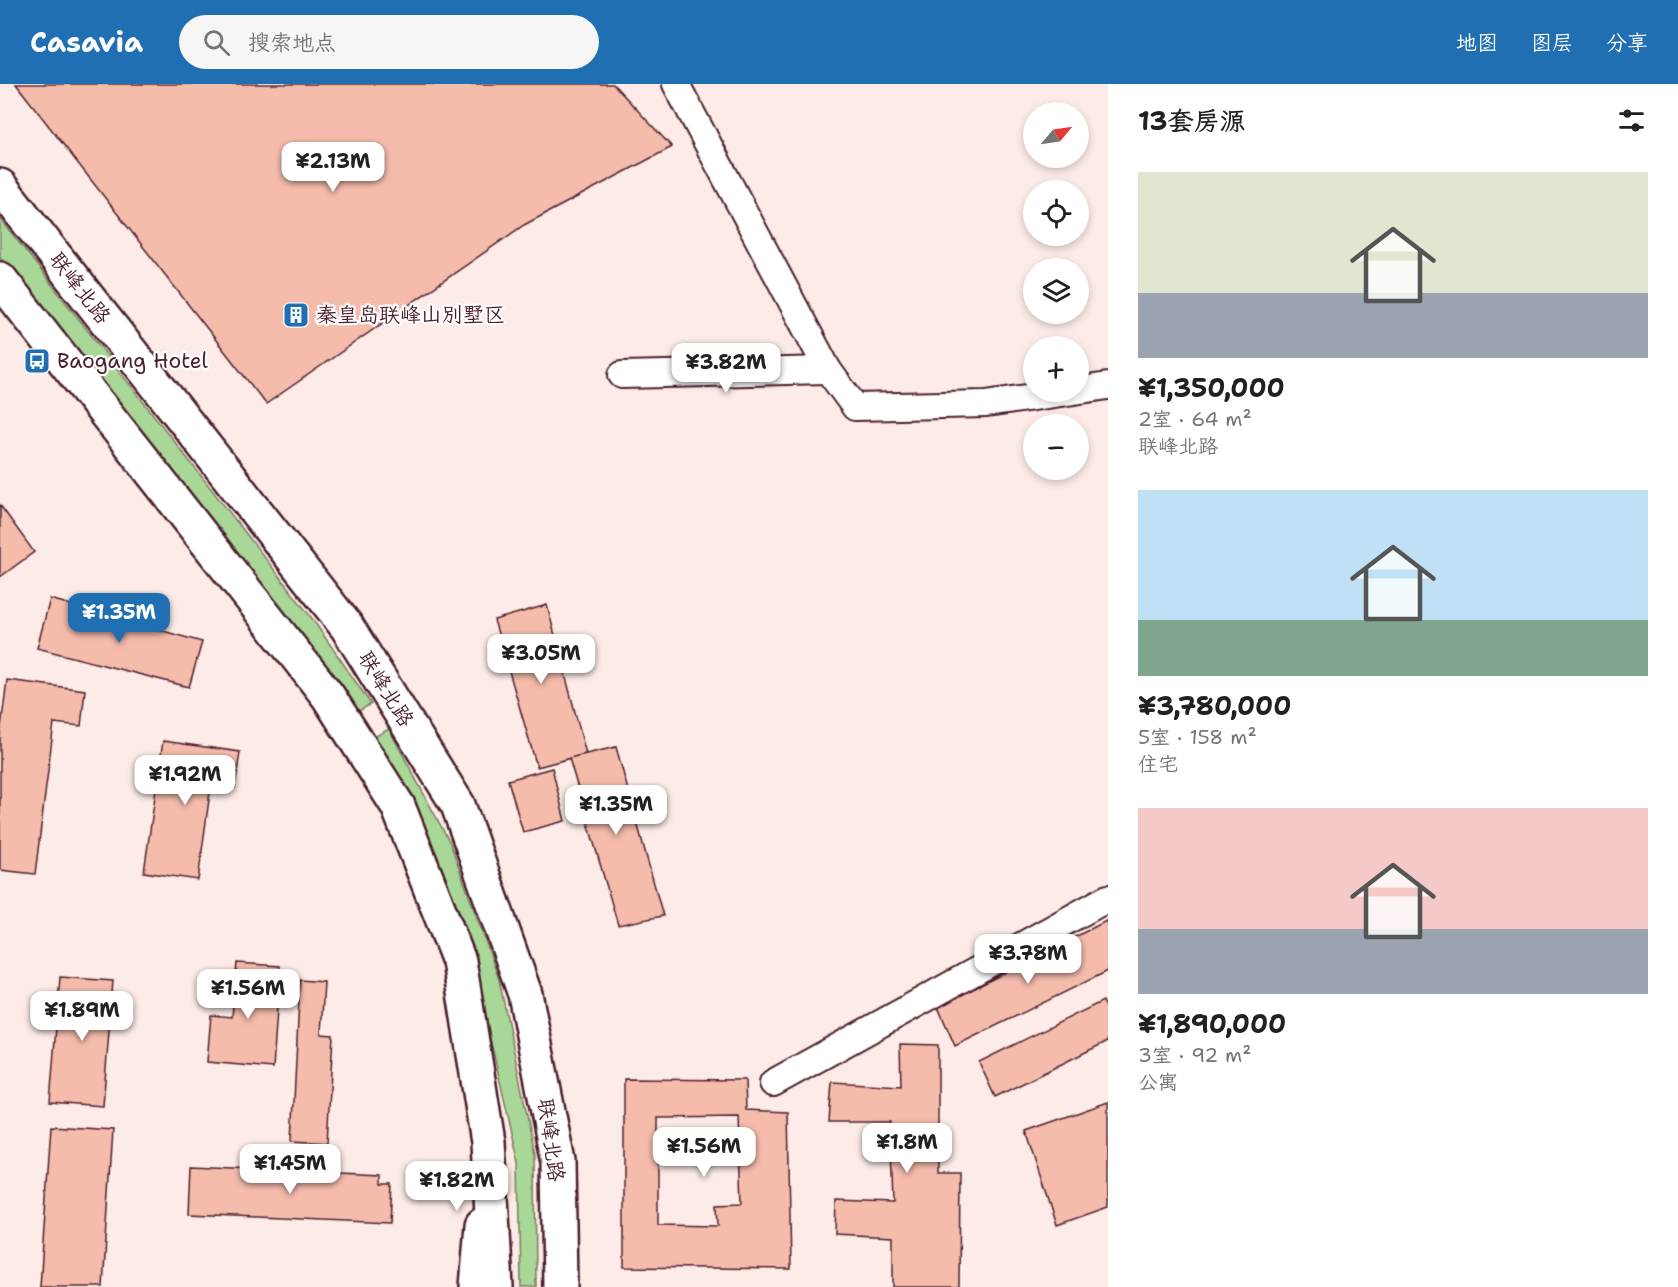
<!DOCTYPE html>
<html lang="zh">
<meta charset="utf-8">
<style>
:root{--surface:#fff;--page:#f6f6f6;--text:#202124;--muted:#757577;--accent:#1f6fb2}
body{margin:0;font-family:"Shantell Sans","LXGW WenKai TC",sans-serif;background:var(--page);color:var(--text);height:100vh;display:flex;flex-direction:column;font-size:22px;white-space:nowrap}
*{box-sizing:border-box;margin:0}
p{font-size:20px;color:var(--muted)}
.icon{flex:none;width:33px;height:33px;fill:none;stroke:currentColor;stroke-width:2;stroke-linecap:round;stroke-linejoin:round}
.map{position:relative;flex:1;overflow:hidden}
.details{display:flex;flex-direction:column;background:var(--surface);width:570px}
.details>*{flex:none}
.needle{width:39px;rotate:61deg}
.tools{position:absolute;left:1023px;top:18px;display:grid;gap:12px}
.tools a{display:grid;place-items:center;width:66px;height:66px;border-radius:50%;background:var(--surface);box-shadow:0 3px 9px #0003;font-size:30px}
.price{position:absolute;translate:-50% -51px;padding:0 14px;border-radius:12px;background:#fff;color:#222;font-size:20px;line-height:39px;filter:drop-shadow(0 2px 3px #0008)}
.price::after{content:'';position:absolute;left:50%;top:36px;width:18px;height:14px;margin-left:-9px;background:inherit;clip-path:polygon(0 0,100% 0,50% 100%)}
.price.on{background:var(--accent);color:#fff}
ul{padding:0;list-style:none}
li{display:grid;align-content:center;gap:12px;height:318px;padding:0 30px}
li span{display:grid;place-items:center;height:186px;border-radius:0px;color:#555}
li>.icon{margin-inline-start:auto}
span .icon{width:108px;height:108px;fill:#fffc;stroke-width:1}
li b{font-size:26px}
h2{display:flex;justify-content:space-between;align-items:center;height:72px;padding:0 30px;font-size:26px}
header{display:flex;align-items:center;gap:36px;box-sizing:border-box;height:84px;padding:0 30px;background:var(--accent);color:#fff}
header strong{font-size:28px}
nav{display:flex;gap:33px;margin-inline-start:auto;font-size:21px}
.search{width:420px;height:54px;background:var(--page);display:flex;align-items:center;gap:15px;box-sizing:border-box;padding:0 21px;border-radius:33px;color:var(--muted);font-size:22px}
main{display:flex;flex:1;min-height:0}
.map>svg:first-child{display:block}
.green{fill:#a9d797;stroke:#7a7b61;stroke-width:1.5}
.building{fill:#f5bcac;stroke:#4a1f2b;stroke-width:1.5;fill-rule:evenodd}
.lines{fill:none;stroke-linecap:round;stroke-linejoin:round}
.minor-casing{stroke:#4a1f2b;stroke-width:30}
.secondary-casing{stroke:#4a1f2b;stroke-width:38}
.primary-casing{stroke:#4a1f2b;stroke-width:38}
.minor{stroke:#fff;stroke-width:26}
.secondary{stroke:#fff;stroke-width:33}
.primary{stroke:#fff;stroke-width:33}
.labels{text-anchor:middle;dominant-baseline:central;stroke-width:4.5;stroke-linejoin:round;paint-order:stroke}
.street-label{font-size:21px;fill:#4a1f2b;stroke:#fff}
.poi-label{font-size:21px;fill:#4a1f2b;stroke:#fff;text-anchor:start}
</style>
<header>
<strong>Casavia</strong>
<div class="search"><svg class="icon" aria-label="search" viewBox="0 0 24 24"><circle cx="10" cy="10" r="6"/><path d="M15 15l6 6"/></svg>搜索地点</div>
<nav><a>地图</a><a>图层</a><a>分享</a></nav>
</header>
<main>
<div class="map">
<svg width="1108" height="1203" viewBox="0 0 1108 1203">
<rect width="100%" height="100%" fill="#fcebe6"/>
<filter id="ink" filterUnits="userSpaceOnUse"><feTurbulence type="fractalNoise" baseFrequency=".0167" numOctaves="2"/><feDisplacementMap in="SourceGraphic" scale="12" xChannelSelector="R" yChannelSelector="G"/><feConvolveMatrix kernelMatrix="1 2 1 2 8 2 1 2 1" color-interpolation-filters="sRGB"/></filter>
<g filter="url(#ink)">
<g class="green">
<polygon points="0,134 311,533 371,620 354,630 296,547 0,173"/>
<polygon points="389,645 450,759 499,895 535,1070 536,1203 521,1203 519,1079 477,898 370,655"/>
</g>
<g class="building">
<polygon points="16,0 613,0 672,63 524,141 266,320"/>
<polygon points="0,421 34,468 0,493"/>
<polygon points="50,515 202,558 189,603 37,564"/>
<polygon points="547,521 586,670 537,683 494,536"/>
<polygon points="7,596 85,606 81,642 54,639 35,790 0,786 0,651"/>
<polygon points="163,657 240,668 235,704 211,701 198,796 144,788"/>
<polygon points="616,663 663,832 618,841 569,674"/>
<polygon points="552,684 565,737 523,748 508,696"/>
<polygon points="1108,836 1108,887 955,962 938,923"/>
<polygon points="237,879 280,882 273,984 207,978 211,931 232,933"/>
<polygon points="60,893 113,897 103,1022 50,1018"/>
<polygon points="300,896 324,898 321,950 333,951 327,1059 292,1057"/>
<polygon points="1103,917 1108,928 1108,957 995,1013 979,978"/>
<polygon points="900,960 938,961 938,1089 960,1089 959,1203 893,1203 893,1153 835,1150 836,1117 893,1119 890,1038 829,1038 832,998 901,1002"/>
<path d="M624 995 745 996 746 1026 788 1028 791 1185 624 1183ZM739 1033 742 1119 717 1120 718 1142 658 1141V1034Z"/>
<polygon points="1108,1018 1108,1123 1057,1141 1026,1047"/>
<polygon points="51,1042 113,1046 103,1203 40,1203"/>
<polygon points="191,1082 382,1091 382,1100 392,1100 390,1139 189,1130"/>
</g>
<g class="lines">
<g class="minor-casing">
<g id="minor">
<polyline points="676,0 828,286 855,323 986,320 1108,302"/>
<polyline points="622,291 828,286"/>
<polyline points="773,999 1108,814"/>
</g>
</g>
<g class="secondary-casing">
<polyline id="secondary" points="477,1203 482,1141"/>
</g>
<g class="primary-casing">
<g id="primary">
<polyline points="0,102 347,543 458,721 525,910 558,1078 560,1203"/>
<polyline points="0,195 328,612 398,722 459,877 488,1058 496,1203"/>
</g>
</g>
<use href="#minor" class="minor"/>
<use href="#secondary" class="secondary"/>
<use href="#primary" class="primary"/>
</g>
</g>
<defs>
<g id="building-square" transform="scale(1.35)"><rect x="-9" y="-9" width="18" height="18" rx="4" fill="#1f6fb2" stroke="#fff"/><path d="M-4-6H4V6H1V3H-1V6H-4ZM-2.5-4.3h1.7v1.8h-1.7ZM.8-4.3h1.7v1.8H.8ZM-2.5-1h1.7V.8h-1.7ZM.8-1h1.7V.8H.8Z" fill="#fff"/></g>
<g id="bus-square" transform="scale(1.35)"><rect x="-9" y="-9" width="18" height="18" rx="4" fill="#1f6fb2" stroke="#fff"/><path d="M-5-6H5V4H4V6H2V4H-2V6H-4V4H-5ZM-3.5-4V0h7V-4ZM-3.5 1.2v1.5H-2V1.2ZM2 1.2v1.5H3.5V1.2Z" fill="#fff"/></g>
</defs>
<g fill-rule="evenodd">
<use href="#building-square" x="296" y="231"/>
<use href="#bus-square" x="37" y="277"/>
</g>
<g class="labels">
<g class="street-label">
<text transform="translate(80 204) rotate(52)">联峰北路</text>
<text transform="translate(386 605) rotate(58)">联峰北路</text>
<text transform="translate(551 1056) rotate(82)">联峰北路</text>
</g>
<g class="poi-label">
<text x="316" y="231">秦皇岛联峰山别墅区</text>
<text x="57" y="277">Baogang Hotel</text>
</g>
</g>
</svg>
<div class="tools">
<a><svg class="needle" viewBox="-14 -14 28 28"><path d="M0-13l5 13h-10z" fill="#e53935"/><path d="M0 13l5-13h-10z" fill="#757577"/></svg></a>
<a><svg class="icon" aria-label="locate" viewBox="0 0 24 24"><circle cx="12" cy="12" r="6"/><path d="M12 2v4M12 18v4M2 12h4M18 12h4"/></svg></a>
<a><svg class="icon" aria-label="layers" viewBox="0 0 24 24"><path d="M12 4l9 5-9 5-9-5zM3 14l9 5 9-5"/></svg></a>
<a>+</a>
<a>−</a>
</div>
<b class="price" style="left:333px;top:109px">¥2.13M</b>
<b class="price" style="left:726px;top:310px">¥3.82M</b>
<b class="price on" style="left:119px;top:560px">¥1.35M</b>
<b class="price" style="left:541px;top:601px">¥3.05M</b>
<b class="price" style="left:185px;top:722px">¥1.92M</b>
<b class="price" style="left:616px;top:752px">¥1.35M</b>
<b class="price" style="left:1028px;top:901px">¥3.78M</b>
<b class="price" style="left:248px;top:936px">¥1.56M</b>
<b class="price" style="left:82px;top:958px">¥1.89M</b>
<b class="price" style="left:907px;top:1090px">¥1.8M</b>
<b class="price" style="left:704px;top:1094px">¥1.56M</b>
<b class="price" style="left:290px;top:1111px">¥1.45M</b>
<b class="price" style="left:457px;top:1128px">¥1.82M</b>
</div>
<section class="details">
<h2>13套房源<svg class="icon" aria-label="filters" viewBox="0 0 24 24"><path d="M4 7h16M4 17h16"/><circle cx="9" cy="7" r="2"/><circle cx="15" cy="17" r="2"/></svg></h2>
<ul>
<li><span style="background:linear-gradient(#dfe7d0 65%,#9aa5b1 0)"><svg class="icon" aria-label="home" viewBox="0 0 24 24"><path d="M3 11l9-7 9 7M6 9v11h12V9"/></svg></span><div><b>¥1,350,000</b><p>2室 · 64 m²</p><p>联峰北路</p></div></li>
<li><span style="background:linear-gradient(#bfe0f5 70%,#7fa58c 0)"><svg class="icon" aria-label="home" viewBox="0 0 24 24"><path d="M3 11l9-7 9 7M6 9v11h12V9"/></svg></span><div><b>¥3,780,000</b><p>5室 · 158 m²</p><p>住宅</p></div></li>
<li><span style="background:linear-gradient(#f6c9c9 65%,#9aa5b1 0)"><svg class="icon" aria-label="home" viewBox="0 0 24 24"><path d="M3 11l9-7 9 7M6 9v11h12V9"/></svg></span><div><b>¥1,890,000</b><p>3室 · 92 m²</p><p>公寓</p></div></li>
</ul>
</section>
</main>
